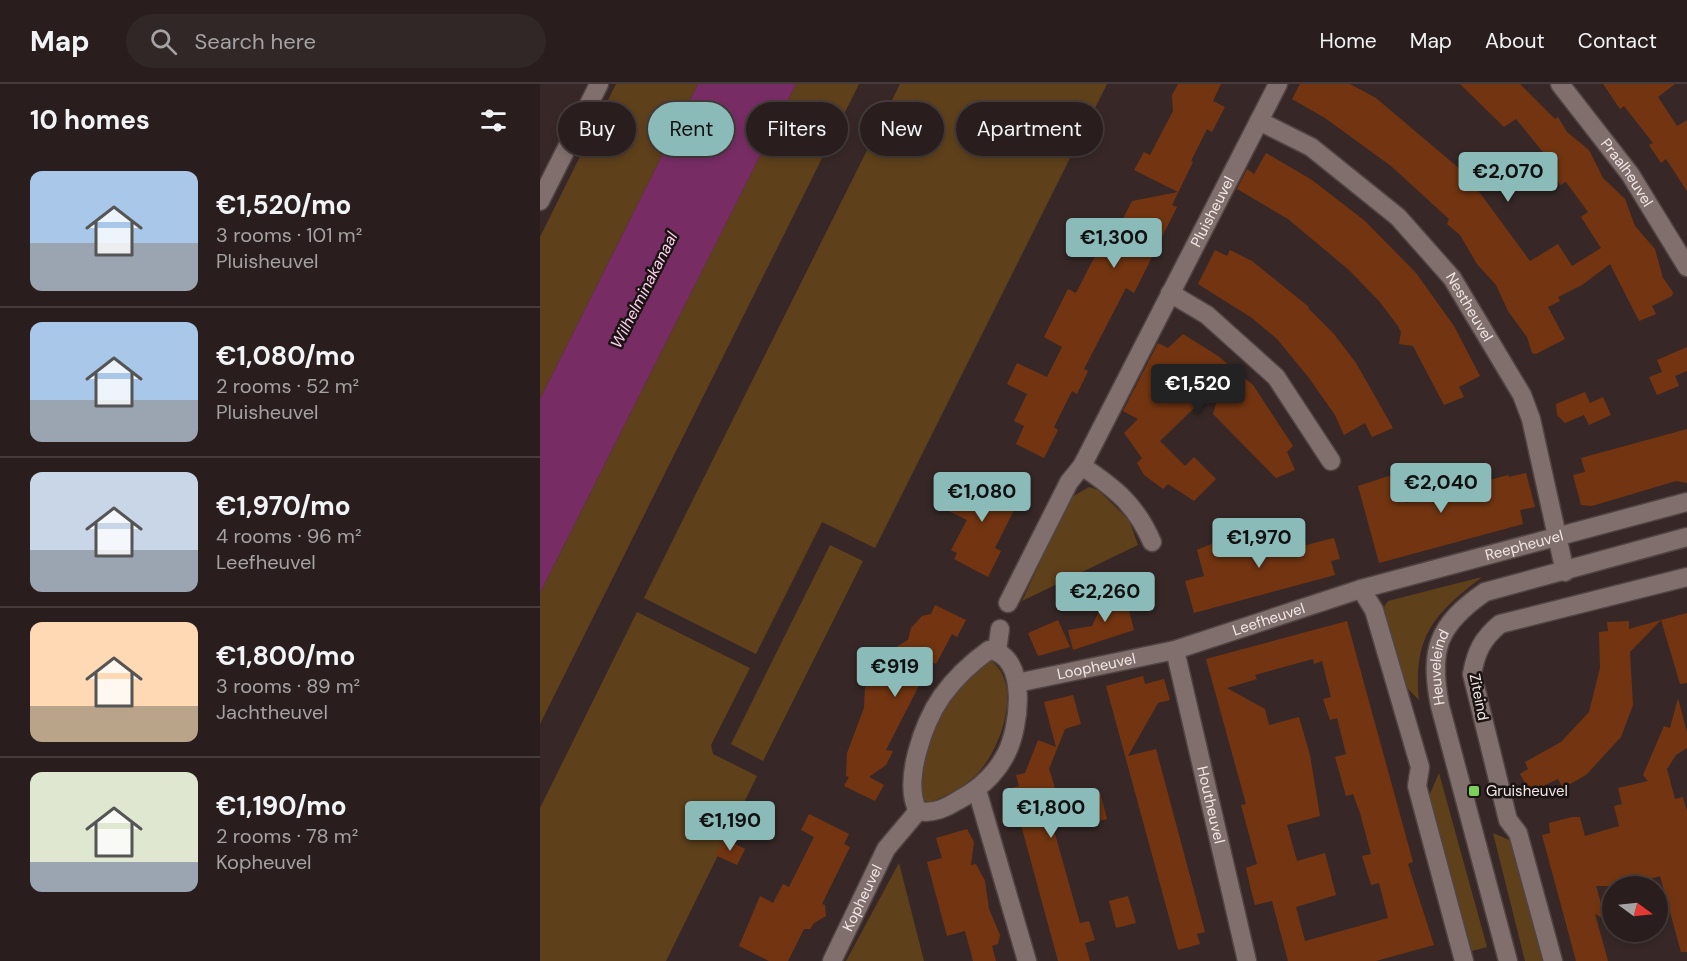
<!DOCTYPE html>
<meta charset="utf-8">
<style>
:root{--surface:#291e1d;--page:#312726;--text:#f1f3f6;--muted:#a5a2a4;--line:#453c3b;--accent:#8bbbb9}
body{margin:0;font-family:"DM Sans",sans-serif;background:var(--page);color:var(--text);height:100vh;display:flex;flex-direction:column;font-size:22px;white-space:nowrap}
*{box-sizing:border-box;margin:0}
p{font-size:20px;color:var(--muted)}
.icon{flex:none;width:33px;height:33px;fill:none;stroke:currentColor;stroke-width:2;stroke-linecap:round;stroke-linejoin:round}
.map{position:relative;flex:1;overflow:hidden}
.sheet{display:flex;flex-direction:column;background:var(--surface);width:540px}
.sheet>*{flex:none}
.banner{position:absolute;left:18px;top:18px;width:570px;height:54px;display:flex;gap:12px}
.needle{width:39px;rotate:105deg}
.controls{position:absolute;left:1062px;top:792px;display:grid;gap:12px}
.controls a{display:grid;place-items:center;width:66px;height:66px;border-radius:50%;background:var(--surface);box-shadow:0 3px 9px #0003,0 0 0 2px var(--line);font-size:30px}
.price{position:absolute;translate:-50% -51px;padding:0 14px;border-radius:6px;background:var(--accent);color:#111;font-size:20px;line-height:39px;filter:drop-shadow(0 2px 3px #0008)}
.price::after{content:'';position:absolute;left:50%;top:36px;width:18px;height:14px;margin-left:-9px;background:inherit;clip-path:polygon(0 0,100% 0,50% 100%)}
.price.on{background:#222;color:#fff}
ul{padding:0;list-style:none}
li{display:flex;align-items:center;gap:18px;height:150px;padding:0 30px}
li+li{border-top:2px solid var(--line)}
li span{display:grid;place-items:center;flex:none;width:168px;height:120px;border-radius:12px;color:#555}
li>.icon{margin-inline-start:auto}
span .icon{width:72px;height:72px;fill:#fffc;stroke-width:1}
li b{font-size:26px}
h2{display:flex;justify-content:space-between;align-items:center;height:72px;padding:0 30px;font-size:26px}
.pill{padding:0 21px;border-radius:27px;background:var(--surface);box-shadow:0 3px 9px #0003,0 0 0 2px var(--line);font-size:21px;line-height:54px}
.pill.on{background:var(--accent);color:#111}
header{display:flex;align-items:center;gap:36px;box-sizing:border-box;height:84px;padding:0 30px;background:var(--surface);border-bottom:2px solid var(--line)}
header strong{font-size:28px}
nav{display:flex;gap:33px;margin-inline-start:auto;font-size:21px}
.search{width:420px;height:54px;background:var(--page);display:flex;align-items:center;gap:15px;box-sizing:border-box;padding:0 21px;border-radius:33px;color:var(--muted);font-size:22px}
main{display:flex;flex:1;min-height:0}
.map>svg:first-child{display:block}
.green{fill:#5e401b}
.water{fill:#772d64}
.building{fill:#733511;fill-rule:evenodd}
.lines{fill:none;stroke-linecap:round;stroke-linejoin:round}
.minor-casing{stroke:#514443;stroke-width:21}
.minor{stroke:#806f6d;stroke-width:18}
.poi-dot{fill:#79d157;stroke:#1a1312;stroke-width:2}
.labels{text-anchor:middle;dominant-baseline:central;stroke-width:5;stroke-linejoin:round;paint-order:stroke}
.street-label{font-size:15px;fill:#f1e7e6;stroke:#1a1312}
.poi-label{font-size:15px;fill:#f1e7e6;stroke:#1a1312;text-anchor:start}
.water-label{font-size:16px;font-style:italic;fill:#fbcfec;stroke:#1a1312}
</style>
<header>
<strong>Map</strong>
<div class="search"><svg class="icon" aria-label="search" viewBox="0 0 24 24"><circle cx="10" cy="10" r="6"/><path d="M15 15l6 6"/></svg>Search here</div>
<nav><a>Home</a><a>Map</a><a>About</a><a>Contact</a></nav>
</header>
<main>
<section class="sheet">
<h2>10 homes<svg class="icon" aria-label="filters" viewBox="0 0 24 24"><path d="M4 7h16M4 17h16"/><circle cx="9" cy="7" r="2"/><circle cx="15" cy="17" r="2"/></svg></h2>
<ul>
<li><span style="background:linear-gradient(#a9c7e8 60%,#9aa5b1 0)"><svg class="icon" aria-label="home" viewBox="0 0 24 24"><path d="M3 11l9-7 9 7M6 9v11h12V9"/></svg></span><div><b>€1,520/mo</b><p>3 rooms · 101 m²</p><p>Pluisheuvel</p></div></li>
<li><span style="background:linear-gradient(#a9c7e8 65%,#9aa5b1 0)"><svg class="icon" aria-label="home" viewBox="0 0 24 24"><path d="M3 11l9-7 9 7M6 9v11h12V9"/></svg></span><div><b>€1,080/mo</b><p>2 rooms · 52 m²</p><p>Pluisheuvel</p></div></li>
<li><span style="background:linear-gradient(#c9d6e8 65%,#9aa5b1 0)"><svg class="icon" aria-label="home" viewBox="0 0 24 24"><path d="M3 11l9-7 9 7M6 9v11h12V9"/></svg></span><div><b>€1,970/mo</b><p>4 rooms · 96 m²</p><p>Leefheuvel</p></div></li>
<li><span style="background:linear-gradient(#ffd9b3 70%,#b9a48a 0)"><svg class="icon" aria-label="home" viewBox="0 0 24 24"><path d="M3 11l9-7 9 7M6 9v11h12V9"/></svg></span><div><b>€1,800/mo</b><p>3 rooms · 89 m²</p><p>Jachtheuvel</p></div></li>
<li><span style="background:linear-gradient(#dfe7d0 75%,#9aa5b1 0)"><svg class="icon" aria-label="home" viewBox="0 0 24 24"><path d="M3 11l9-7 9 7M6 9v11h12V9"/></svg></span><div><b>€1,190/mo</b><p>2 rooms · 78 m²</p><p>Kopheuvel</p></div></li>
</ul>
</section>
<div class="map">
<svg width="1147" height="877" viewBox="0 0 1147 877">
<rect width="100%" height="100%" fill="#372827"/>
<g class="green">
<polygon points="76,0 158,0 0,315 0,153"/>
<polygon points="256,0 319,0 0,640 0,509"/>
<polygon points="360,0 567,0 335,464 282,438 216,570 104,514"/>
<polygon points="549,403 558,406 589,436 598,461 482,517 530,414"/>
<polygon points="290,461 323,477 223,677 191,660"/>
<path d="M942 493C894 530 873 552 879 616L863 600 844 523 848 517Z"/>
<polygon points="97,528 210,584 171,661 173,670 217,692 126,877 0,877 0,724"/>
<path d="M450 576C485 600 460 668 435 692 421 705 405 712 388 719L377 710C385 664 403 596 450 576Z"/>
<polygon points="899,689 947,863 932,867 889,712"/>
<polygon points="953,749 974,758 1006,877 985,877"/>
<polygon points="359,779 384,877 306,877"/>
</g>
<polygon class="water" points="158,0 256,0 0,509 0,315"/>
<g class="building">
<polygon points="638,0 681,0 673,17 685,23 672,48 667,45 651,77 653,78 632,121 637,123 594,209 586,204 544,285 548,287 537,310 532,307 514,343 518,346 504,374 476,360 484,342 474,337 487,310 467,300 477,279 507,293 522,263 504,253 528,205 536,209 573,137 580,140 592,117 638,108 594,86 604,68 610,71 633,27 632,11"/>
<polygon points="760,0 810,0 836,14 921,86 919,88 940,109 990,177 1018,160 1032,182 1061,164 1041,133 1048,128 1026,98 1020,101 1011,87 1015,83 976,35 964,43 920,0 980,0 1015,35 1018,33 1027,48 1049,66 1063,94 1085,115 1095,142 1115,165 1123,194 1133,208 1132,212 1112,222 1116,230 1099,237 1070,180 1042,201 1018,213 1020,217 1008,223 1025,255 996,270 992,269 987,253 968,227 956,201 937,180 920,151 907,140 909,135 851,82 785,34 752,15"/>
<polygon points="1063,0 1135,0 1118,13 1137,42 1147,36 1147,107 1126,75 1121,79 1109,61 1113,59 1084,22 1080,25"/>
<polygon points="726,69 772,96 825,137 876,189 914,242 940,292 919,303 924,313 904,321 873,262 859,260 861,248 858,242 839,217 809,186 748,135 697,105 707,85 714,90"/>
<polygon points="675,166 687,172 690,166 712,177 769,223 768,224 794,250 816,279 853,344 832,353 825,339 804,351 795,331 769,294 737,255 712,234 658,200"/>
<polygon points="643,250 678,272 713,301 753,362 747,368 755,386 736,394 673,330 683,296 620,357 645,382 654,373 676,395 654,417 628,400 623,405 604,391 597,379 602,374 584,349 598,335 583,327 618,259 628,264"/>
<polygon points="1147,263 1147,287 1135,292 1139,302 1117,311 1109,293 1122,288 1117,276"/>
<polygon points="1045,308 1050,319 1063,313 1071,331 1049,341 1044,331 1025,339 1017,331 1016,320"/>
<polygon points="1147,345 1147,399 1136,397 1052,422 1041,421 1033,391 1045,388 1041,374"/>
<polygon points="858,389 866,419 968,391 969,393 986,389 995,423 980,426 983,440 839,479 818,402"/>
<polygon points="467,399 483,408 455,464 461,467 448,493 414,475 417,469 411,466 427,436 400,423 409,404 426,412 429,405"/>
<polygon points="762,446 766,461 794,454 800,475 791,477 795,491 654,529 645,497 664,492 657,466 673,459 676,469"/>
<polygon points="584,507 594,546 533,566 528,546 552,542 565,515"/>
<polygon points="395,521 426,536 417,553 412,550 396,580 391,578 346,666 353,667 346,681 329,693 344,701 335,717 304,702 309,693 306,692 307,669 324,624 325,603 342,584 356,563 368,556 371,544 382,532 391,530"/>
<polygon points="1147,529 1147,599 1140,600 1121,536"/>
<polygon points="518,536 530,563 498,572 488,549"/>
<polygon points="1121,536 1090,568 1093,621 1081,653 1046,691 1023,704 1018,695 990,708 980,690 988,685 985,678 1021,658 1049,628 1060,584 1059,548 1068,547 1067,538 1089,537 1089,545"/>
<path d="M807 537 873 778 868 780 894 861 836 877H748L732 817 715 821 710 802 706 784 717 780 701 721 706 720 666 575ZM773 575 774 580 782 577 791 613 783 615 790 636 797 634 806 670 795 673 806 712 813 710 820 729 831 770 822 772 831 801 839 799 848 834 765 857 756 823 796 811 785 769 757 777 747 741 780 732 770 671 759 633 729 641 725 625 687 604 717 595 715 591Z"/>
<polygon points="603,592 605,600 624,595 630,616 618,619 588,672 616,665 665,848 657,850 660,860 638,866 566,602"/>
<polygon points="533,611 541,640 525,645 509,685 515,704 503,707 540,839 549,837 555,856 545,859 550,877 518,877 471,704 479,702 476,691 485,689 498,656 516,663 504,618"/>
<polygon points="1138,614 1147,648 1147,664 1136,671 1127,685 1135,715 1143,713 1147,727 1147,868 1141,868 1120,792 1086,802 1056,802 1066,836 1055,830 1068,877 1036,877 1002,751 1010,749 1009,739 1032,733 1040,733 1045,752 1079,742 1074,722 1082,720 1078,704 1108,697 1103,691 1124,642 1130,644"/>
<polygon points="560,708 567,735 547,740 539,714"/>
<polygon points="269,730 309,750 304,760 310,763 282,820 285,821 286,832 274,839 270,845 264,845 248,877 229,877 199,862 220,812 233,819 243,800 249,803 274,753 261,746"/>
<polygon points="427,745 434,758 431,781 436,780 445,797 449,825 460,851 458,860 452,862 456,877 433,877 425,847 407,852 387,778 402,774 396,754"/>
<polygon points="184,754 205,765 197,781 175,771"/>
<polygon points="588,812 596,839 576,844 569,817"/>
</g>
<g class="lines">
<g class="minor-casing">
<g id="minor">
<path id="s1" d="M1020 0 1090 90 1147 183"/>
<path id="s2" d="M719 37 771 63 858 133 912 194 982 311 991 335 1025 488"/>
<polyline points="0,117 59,0"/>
<polyline points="630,209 667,231 736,293 791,377"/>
<path d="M542 382C576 405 596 421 612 458"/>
<polyline points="821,505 834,526 880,683 877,702 924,877"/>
<path id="s3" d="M468 519 529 398 542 382 738 0"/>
<path d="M449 566C489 571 480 644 466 670 455 692 438 706 417 717 406 724 391 730 378 727 362 697 384 638 402 612 415 594 431 579 449 566Z"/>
<path id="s4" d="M635 566 707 877"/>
<polyline points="457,567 460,545"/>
<path id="s5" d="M477 599 635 566 821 505 1147 418"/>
<polyline points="437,706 487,877"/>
<path id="s6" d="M292 877 346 765 378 727"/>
<path id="s7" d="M968 877 900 622C889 566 897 541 945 508L1147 453"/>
<path d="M1013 877 978 749 968 736 932 590C936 568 942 555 960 540L1147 493"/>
</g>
</g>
<use href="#minor" class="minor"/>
</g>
<rect class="poi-dot" x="928" y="701" width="12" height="12" rx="3"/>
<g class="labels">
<g class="street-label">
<text stroke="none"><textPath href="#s1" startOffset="111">Praalheuvel</textPath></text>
<text stroke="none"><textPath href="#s3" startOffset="442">Pluisheuvel</textPath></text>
<text stroke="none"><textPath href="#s2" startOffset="285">Nestheuvel</textPath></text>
<text stroke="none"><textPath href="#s5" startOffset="526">Reepheuvel</textPath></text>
<text stroke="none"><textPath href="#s5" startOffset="260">Leefheuvel</textPath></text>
<text stroke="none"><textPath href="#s5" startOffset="81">Loopheuvel</textPath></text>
<text stroke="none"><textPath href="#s7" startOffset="303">Heuveleind</textPath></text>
<text transform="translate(939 613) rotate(79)">Ziteind</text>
<text stroke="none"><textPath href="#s4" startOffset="159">Houtheuvel</textPath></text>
<text stroke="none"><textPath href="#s6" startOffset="70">Kopheuvel</textPath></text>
</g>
<g class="poi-label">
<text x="946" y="707">Gruisheuvel</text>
</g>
<g class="water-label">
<text transform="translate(104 206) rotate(-63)">Wilhelminakanaal</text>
</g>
</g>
</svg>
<div class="controls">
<a><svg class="needle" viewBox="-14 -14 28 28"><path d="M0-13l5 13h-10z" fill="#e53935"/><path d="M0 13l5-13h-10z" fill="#a5a2a4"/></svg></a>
</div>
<b class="price" style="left:968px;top:119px">€2,070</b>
<b class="price" style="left:574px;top:185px">€1,300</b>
<b class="price on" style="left:658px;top:331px">€1,520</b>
<b class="price" style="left:901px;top:430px">€2,040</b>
<b class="price" style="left:442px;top:439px">€1,080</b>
<b class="price" style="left:719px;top:485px">€1,970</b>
<b class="price" style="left:565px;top:539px">€2,260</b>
<b class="price" style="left:355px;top:614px">€919</b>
<b class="price" style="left:511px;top:755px">€1,800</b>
<b class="price" style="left:190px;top:768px">€1,190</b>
<div class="banner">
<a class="pill">Buy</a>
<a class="pill on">Rent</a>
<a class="pill">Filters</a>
<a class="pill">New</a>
<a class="pill">Apartment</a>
</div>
</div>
</main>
